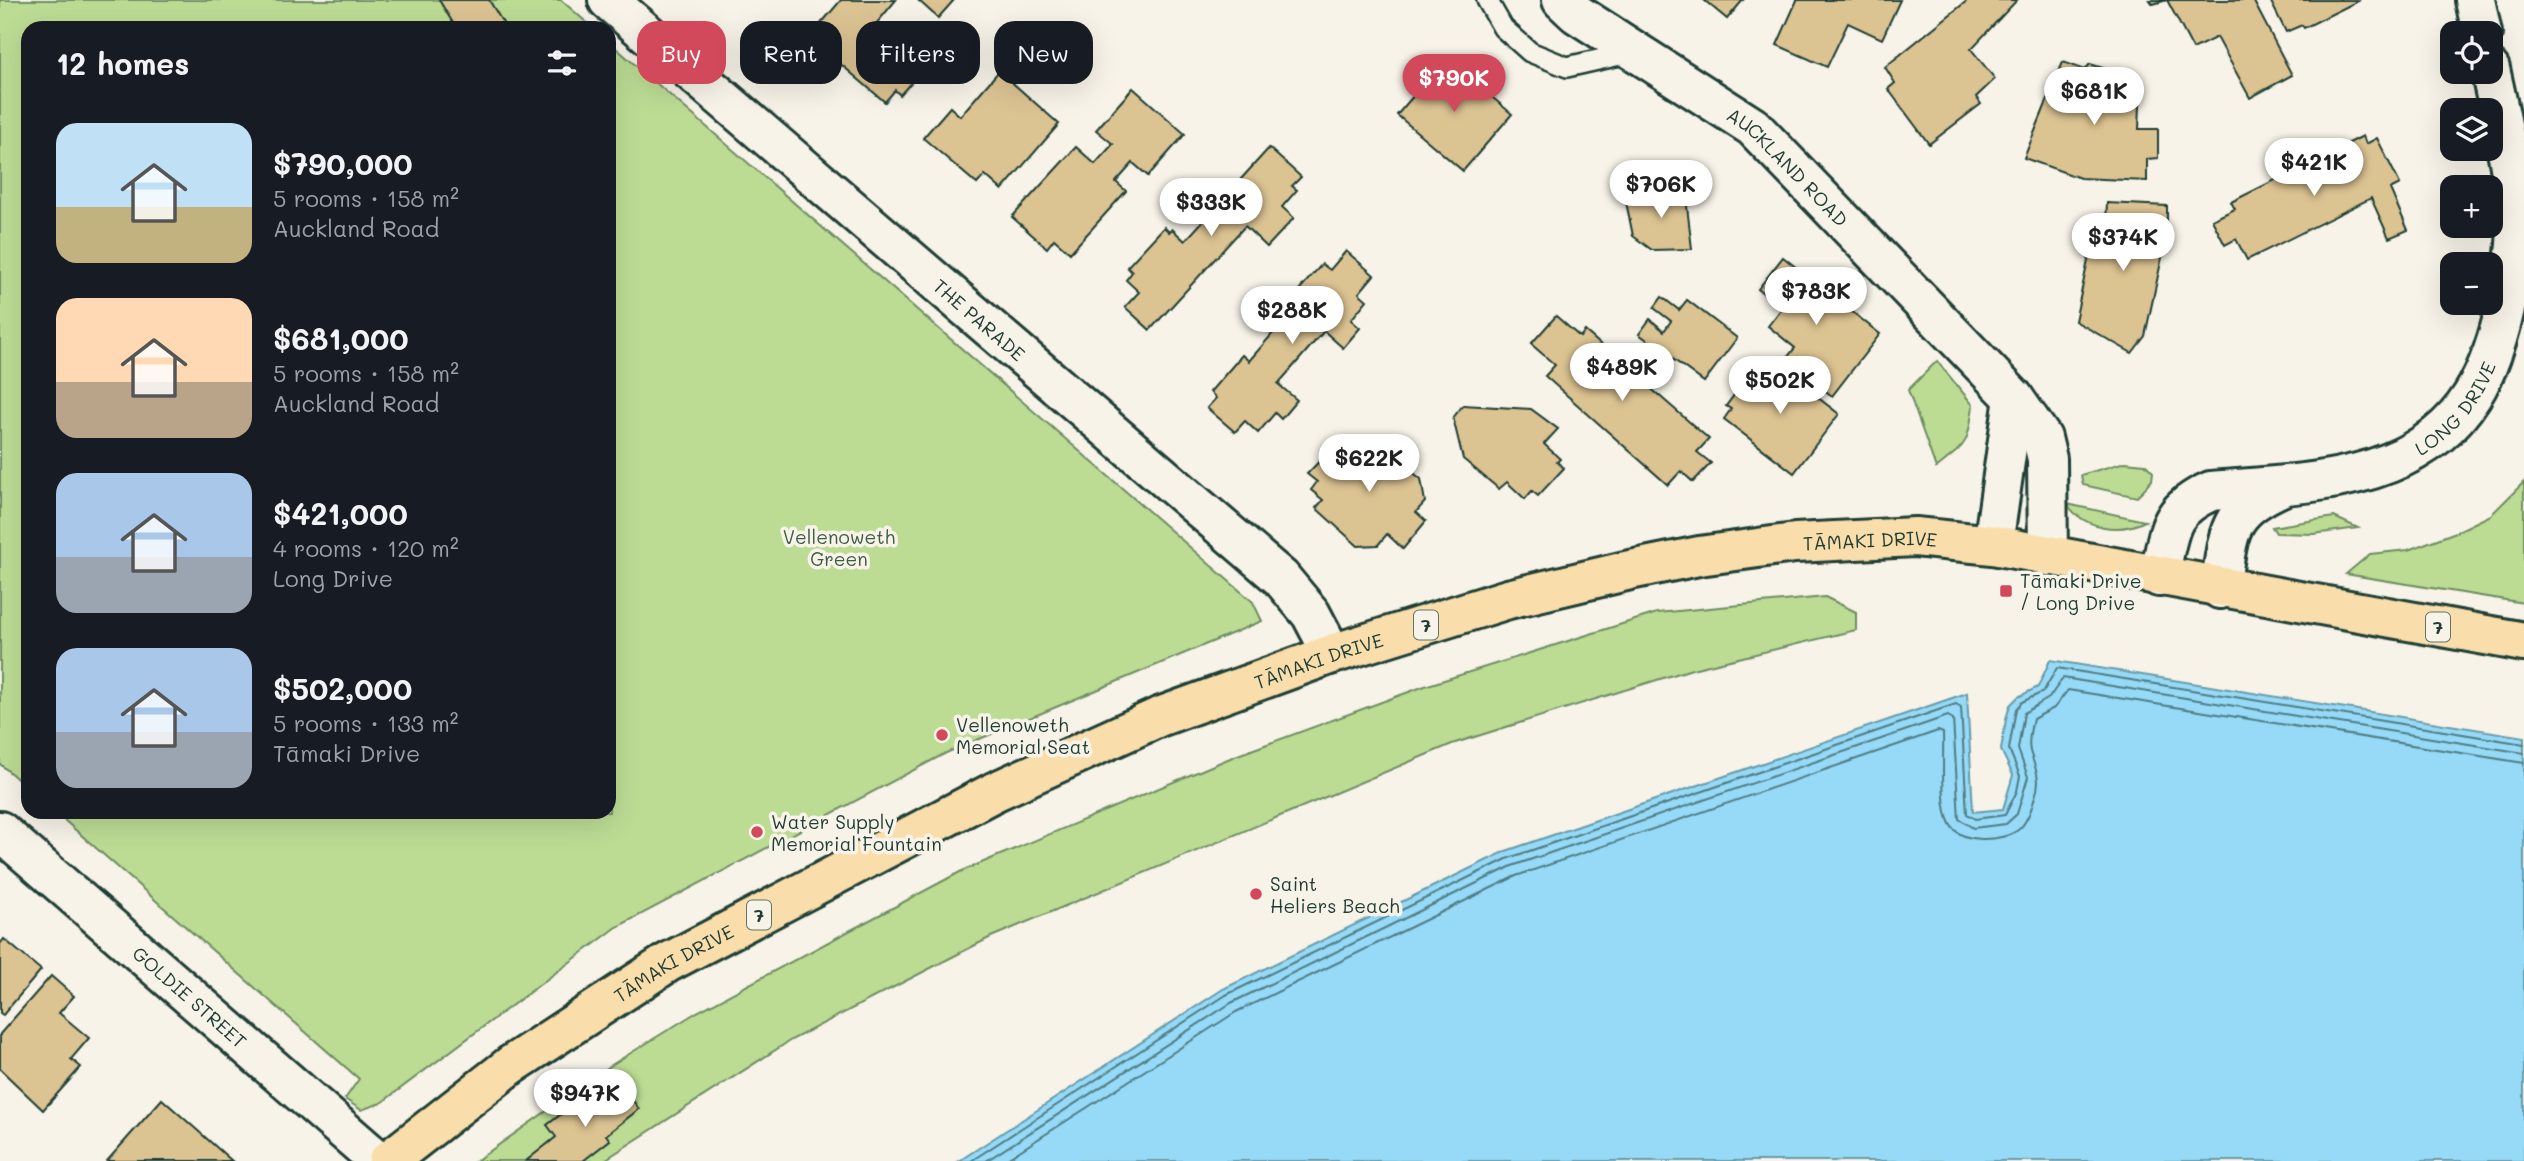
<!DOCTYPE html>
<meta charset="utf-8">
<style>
:root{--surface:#171b24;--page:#20242c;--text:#f1f3f6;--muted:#9ea1a6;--accent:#d1495b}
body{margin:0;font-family:Mali,sans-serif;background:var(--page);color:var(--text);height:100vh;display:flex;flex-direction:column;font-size:26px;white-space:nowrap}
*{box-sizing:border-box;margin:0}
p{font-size:23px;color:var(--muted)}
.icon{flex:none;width:38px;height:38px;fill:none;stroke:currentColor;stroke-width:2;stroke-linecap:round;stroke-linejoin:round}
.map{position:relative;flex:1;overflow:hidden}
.side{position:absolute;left:21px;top:21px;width:595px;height:798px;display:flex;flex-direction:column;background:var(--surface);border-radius:21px;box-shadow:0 7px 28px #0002}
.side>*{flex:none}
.guide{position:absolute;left:637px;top:21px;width:665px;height:63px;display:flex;gap:14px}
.fabs{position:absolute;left:2440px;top:21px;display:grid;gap:14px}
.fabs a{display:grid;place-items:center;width:63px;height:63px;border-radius:14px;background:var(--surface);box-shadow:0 7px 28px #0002;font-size:35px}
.price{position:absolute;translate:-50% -60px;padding:0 16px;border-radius:24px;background:#fff;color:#222;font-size:23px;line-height:46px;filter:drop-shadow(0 2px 4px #0008)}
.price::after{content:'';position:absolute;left:50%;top:42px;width:21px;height:16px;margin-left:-10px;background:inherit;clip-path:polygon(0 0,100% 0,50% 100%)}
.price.current{background:var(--accent);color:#fff}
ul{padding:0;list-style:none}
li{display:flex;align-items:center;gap:21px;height:175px;padding:0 35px}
li span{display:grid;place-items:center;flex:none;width:196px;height:140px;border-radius:21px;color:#555}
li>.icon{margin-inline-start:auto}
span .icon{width:84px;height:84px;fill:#fffc;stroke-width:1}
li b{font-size:30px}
h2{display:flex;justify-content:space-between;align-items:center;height:84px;padding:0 35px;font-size:30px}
.pill{padding:0 24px;border-radius:21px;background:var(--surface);box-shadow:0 7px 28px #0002;font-size:24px;line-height:63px}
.pill.current{background:var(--accent);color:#fff}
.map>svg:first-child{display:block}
.green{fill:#bcdc94;stroke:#6e8c64;stroke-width:2}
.water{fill:#96daf8;stroke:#669baa;stroke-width:2}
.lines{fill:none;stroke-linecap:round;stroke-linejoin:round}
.shore{stroke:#4f7c82;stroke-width:2}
.building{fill:#dcc392;stroke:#1f3d34;stroke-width:2}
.lane-casing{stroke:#1f3d34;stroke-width:24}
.street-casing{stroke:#1f3d34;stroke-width:44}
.secondary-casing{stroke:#1f3d34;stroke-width:44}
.primary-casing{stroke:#1f3d34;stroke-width:44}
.lane{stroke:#f7f3e8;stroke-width:19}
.street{stroke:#f7f3e8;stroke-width:38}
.secondary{stroke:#f7f3e8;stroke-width:38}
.primary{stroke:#f9deab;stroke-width:38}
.poi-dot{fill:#d1495b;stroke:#f7f3e8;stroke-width:2.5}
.labels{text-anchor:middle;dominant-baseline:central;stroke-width:7;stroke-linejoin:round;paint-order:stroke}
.shield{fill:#f7f3e8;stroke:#60746a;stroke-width:2}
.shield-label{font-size:18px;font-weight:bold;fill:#1f3d34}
.street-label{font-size:19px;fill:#1f3d34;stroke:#f7f3e8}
.park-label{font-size:19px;fill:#3e5d47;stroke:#f7f3e8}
.poi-label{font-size:19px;fill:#1f3d34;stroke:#f7f3e8;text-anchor:start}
</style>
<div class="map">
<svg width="2524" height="1161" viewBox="0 0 2524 1161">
<rect width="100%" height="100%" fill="#f7f3e8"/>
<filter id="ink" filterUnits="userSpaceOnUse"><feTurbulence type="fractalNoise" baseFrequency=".0143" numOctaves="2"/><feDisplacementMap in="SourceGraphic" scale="14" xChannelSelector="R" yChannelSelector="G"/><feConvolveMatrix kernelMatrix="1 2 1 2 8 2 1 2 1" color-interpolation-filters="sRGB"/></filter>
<g filter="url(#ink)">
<g class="green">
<polygon points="0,0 561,0 593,28 28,28 28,788 0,764"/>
<polygon points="609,42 1253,602 1262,621 946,753 617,927 381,1103 361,1110 345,1099 359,1079 55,812 609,812"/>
<path d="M1937 361 1973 405C1968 446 1967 443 1936 468L1908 390Z"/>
<polygon points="2125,462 2145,464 2153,472 2152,480 2137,497 2083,485 2081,475"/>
<polygon points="2524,482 2524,603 2346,574 2370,554 2408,550 2456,532 2491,515"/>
<path d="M2067 504 2145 521C2119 534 2084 529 2067 504Z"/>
<polygon points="2334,517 2358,528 2314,534 2276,533 2272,527"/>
<polygon points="1825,597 1856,612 1856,630 1692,669 1452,744 991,937 791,1040 603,1161 476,1161 613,1064 697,1012 960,872 1235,756 1425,686 1657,613"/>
</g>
<polygon class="water" points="2050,660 2524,737 2524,1161 959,1161 1223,989 1506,851 1967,693 1973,812 2003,809 2013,775 2001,750 2006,719 2010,705 2018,697 2038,687"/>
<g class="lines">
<g class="shore">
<polyline points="971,1161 1226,995 1509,858 1956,704 1961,707 1967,814 1975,819 2005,815 2017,791 2020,776 2009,749 2016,709 2022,702 2043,692 2057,668 2524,744"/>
<polyline points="986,1161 1231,1003 1512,866 1948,716 1953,719 1959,819 1973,828 2006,824 2017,814 2028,777 2018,749 2024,713 2049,698 2063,678 2524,753"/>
<path d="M1004 1161 1236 1012 1516 876 1938 731 1943 733C1944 756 1940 805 1950 824 1961 844 2001 842 2018 830 2027 823 2032 808 2035 797 2042 778 2035 769 2030 751 2028 743 2031 727 2033 719L2054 708 2068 690 2524 763"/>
</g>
</g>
<g class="building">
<polygon points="439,0 489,0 506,28 456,28"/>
<polygon points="841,0 896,0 876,24 925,67 900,95 895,90 885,102 816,43 826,32 819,26"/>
<polygon points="918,0 954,0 938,18"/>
<polygon points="1704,0 1743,0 1727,19"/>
<polygon points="1797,0 1900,0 1882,39 1848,23 1827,67 1777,45"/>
<polygon points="1968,0 2017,0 1971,49 1995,79 1976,97 1981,104 1929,144 1888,89 1895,83 1885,67"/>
<polygon points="2150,0 2253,0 2292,75 2250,98 2217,37 2193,49 2167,0 2153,4"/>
<polygon points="2270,0 2360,0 2304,28 2302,25 2286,32"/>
<polygon points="1446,58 1512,114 1463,171 1397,115"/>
<polygon points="2063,62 2085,70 2090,64 2141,80 2139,129 2158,129 2158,158 2147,159 2147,181 2080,178 2024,158"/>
<polygon points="999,71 1059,124 1002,190 985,175 977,184 923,138 950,107 960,116"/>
<polygon points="1133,88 1185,134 1148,176 1133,163 1116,182 1126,191 1070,253 1054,239 1047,248 1012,217 1076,147 1095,164 1113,144 1096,130"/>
<polygon points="2363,136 2366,144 2377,138 2400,184 2390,189 2408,230 2389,238 2371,198 2247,260 2236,239 2225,245 2212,220 2235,209 2231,202"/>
<polygon points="1269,148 1301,177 1292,186 1297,190 1282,207 1294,218 1267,247 1245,226 1150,330 1125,307 1139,292 1126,280 1132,272 1127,267 1164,227 1169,232 1172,229 1185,241"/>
<polygon points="1685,189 1692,249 1652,250 1633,236 1625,197"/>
<polygon points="2107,203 2167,206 2167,234 2145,336 2132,353 2075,321 2097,219 2106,222"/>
<polygon points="1346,251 1374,275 1359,293 1367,300 1351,320 1360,328 1343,348 1324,331 1278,384 1297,400 1281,419 1275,413 1258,433 1245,421 1235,432 1207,408 1216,398 1210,392 1242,355 1249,361 1298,304 1291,299 1322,264 1330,270"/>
<polygon points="1783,257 1880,334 1832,396 1786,359 1795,348 1768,326 1782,308 1758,289"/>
<polygon points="1662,297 1679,310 1687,300 1737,338 1704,382 1639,334 1650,319 1664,331 1671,321 1654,308"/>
<polygon points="1556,316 1580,337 1585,331 1709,439 1697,452 1711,463 1693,482 1681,471 1668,485 1545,376 1555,365 1531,344"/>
<polygon points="1768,359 1839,414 1794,473 1724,419 1731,409 1726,406 1746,379 1751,383"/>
<polygon points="1463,405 1531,409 1558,429 1544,444 1560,459 1557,462 1564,468 1538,496 1532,491 1525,499 1507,482 1499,489 1463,459 1453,418"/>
<polygon points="1373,440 1421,479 1425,502 1416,512 1426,521 1403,549 1387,534 1378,545 1358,546 1316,508 1323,500 1311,490 1317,482 1307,474 1338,442"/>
<polygon points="4,939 41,970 3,1015 0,1013 0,944"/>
<polygon points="51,976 74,996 59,1013 89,1038 71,1059 81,1067 43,1110 0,1069 0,1034"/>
<polygon points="623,1087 639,1109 606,1135 610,1140 583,1161 526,1161 556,1137 547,1125 577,1102 587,1114"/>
<polygon points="162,1099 232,1161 107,1161"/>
</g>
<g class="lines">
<g class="lane-casing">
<polyline id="lane" points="1487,0 1503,28 1530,52 1567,67 1633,52"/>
</g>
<g class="street-casing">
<g id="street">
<path id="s1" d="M608 0 1281 578 1311 614 1332 654"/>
<path id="s2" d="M1562 0 1577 14 1753 127 2014 398 2042 438 2047 459 2048 556"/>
<polyline points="1993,545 2014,398"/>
<path id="s3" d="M0 831 379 1161"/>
</g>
</g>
<g class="secondary-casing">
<g id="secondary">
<polyline points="2475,0 2482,33"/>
<path id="s4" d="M2159 577C2170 533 2165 511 2211 491 2270 486 2334 485 2389 463 2467 432 2493 371 2508 294 2514 267 2519 238 2516 210 2511 162 2500 115 2490 69"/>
<path d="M2220 589C2229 533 2225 512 2281 487"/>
</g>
</g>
<g class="primary-casing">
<g id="primary">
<path id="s5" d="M388 1161 511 1065 667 963 996 791 1159 717 1332 654 1508 599 1630 570 1699 556 1795 543 1915 537 1993 545 2524 642"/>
</g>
</g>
<use href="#lane" class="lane"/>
<use href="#street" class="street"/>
<use href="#secondary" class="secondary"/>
<use href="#primary" class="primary"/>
</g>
</g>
<g class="poi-dot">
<rect x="1999" y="584" width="14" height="14" rx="3.5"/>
<circle cx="942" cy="735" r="7"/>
<circle cx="757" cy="832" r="7"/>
<circle cx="1256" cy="894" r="7"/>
</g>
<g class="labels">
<g class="shield">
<rect x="1414" y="610.5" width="24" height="29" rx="5"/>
<rect x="2426" y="612.5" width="24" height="29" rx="5"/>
<rect x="747" y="900.5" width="24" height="29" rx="5"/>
</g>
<g class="shield-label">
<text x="1426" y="625">7</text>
<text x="2438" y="627">7</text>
<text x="759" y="915">7</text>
</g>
<g class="street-label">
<text stroke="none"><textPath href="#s2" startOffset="282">AUCKLAND ROAD</textPath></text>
<text stroke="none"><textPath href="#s1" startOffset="490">THE PARADE</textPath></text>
<text stroke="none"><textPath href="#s4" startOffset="376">LONG DRIVE</textPath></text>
<text stroke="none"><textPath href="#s5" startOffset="1629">TĀMAKI DRIVE</textPath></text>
<text stroke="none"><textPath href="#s5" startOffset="1062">TĀMAKI DRIVE</textPath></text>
<text stroke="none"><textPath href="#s5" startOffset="348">TĀMAKI DRIVE</textPath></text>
<text stroke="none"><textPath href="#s3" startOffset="252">GOLDIE STREET</textPath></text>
</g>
<g class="park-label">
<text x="839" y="536">Vellenoweth<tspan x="839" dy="22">Green</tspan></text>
</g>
<g class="poi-label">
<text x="2020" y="580">Tāmaki Drive<tspan x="2020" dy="22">/ Long Drive</tspan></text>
<text x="956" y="724">Vellenoweth<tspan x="956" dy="22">Memorial Seat</tspan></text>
<text x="771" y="821">Water Supply<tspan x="771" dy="22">Memorial Fountain</tspan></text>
<text x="1270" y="883">Saint<tspan x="1270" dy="22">Heliers Beach</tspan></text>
</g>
</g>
</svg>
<div class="fabs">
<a><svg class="icon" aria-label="locate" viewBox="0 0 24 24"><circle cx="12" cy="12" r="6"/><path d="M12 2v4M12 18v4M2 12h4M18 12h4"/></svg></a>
<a><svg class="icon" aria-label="layers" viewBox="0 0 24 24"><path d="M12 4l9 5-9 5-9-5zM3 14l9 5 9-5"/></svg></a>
<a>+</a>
<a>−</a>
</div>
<b class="price current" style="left:1454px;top:114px">$790K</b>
<b class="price" style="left:2094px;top:127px">$681K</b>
<b class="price" style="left:2314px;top:198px">$421K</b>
<b class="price" style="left:1661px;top:220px">$706K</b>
<b class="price" style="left:1211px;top:238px">$333K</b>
<b class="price" style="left:2123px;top:273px">$374K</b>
<b class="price" style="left:1816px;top:327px">$783K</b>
<b class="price" style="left:1292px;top:346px">$288K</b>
<b class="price" style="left:1622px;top:403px">$489K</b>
<b class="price" style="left:1780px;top:416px">$502K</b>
<b class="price" style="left:1369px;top:494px">$622K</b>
<b class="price" style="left:585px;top:1129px">$947K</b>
<div class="guide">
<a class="pill current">Buy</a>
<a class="pill">Rent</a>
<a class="pill">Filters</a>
<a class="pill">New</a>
</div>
<section class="side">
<h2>12 homes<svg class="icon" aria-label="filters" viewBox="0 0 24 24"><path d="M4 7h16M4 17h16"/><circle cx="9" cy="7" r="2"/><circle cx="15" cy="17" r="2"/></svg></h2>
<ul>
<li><span style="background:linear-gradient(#bfe0f5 60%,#c2b280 0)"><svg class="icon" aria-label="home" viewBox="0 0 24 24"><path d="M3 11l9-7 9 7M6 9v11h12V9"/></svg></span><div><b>$790,000</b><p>5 rooms · 158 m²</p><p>Auckland Road</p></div></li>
<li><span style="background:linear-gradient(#ffd9b3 60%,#b9a48a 0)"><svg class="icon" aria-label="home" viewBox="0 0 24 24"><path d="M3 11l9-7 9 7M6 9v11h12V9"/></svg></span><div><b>$681,000</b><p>5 rooms · 158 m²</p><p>Auckland Road</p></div></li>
<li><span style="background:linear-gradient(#a9c7e8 60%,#9aa5b1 0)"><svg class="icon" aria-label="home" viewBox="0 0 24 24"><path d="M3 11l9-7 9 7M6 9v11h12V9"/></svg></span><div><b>$421,000</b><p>4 rooms · 120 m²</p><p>Long Drive</p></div></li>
<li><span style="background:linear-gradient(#a9c7e8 60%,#9aa5b1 0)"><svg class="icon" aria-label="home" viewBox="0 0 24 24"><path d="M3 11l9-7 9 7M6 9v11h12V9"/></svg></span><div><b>$502,000</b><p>5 rooms · 133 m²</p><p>Tāmaki Drive</p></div></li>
</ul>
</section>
</div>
